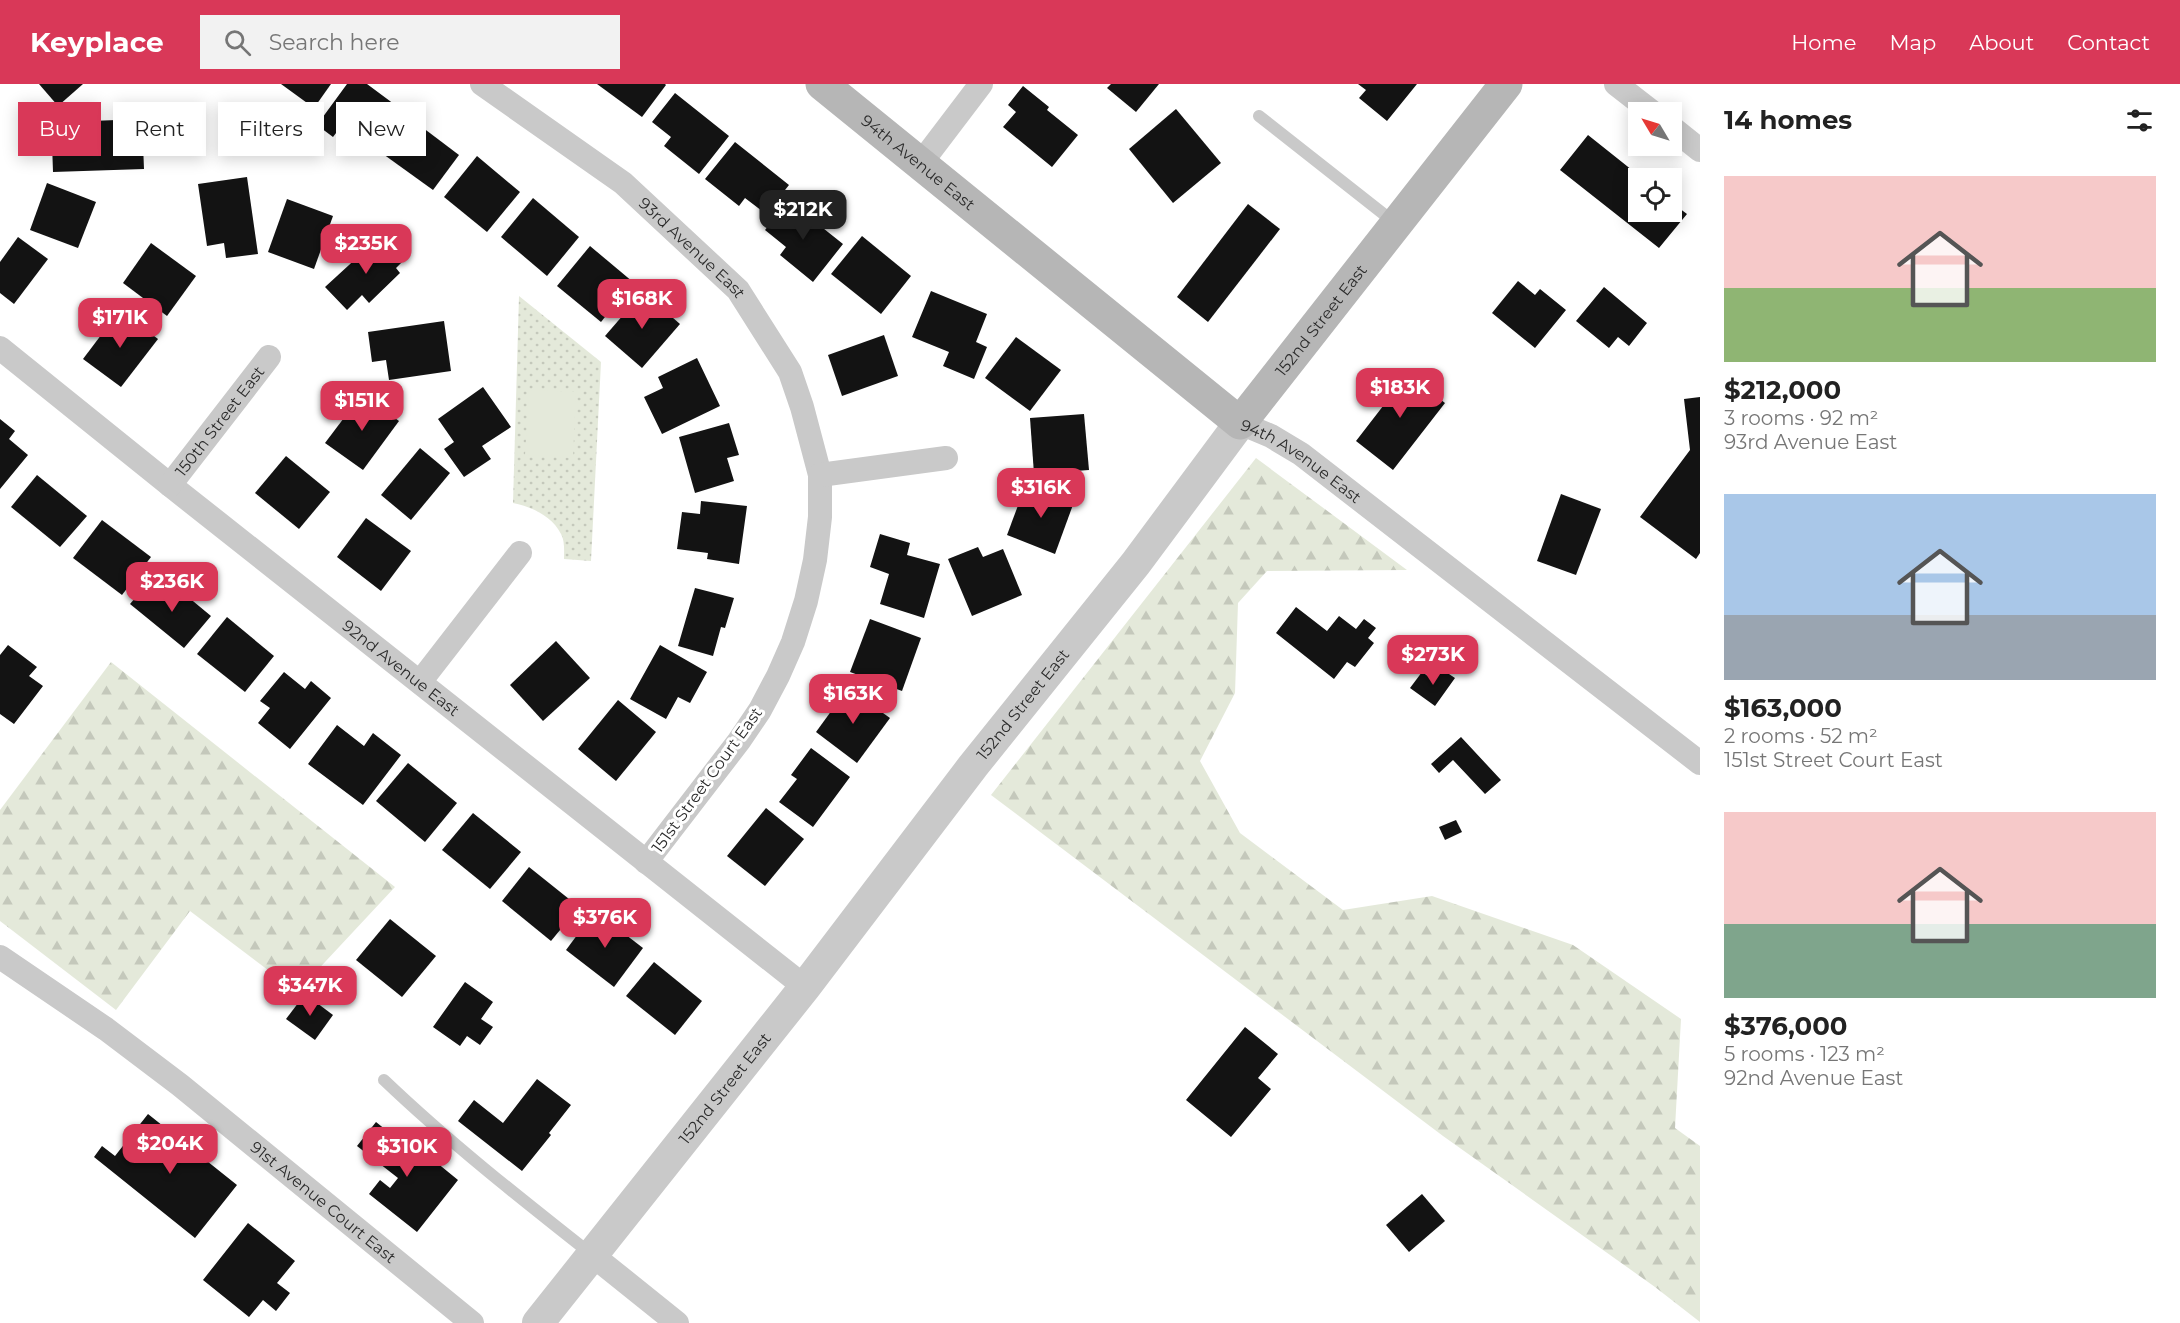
<!DOCTYPE html>
<meta charset="utf-8">
<style>
:root{--surface:#fff;--page:#f2f2f2;--text:#222;--muted:#767676;--accent:#d93858}
body{margin:0;font-family:Montserrat,sans-serif;background:var(--page);color:var(--text);height:100vh;display:flex;flex-direction:column;font-size:22px;white-space:nowrap}
*{box-sizing:border-box;margin:0}
p{font-size:20px;color:var(--muted)}
.icon{flex:none;width:33px;height:33px;fill:none;stroke:currentColor;stroke-width:2;stroke-linecap:round;stroke-linejoin:round}
.map{position:relative;flex:1;overflow:hidden}
.details{display:flex;flex-direction:column;background:var(--surface);width:480px}
.details>*{flex:none}
.hud{position:absolute;left:18px;top:18px;width:570px;height:54px;display:flex;gap:12px}
.needle{width:39px;rotate:308deg}
.tools{position:absolute;left:1628px;top:18px;display:grid;gap:12px}
.tools a{display:grid;place-items:center;width:54px;height:54px;border-radius:0px;background:var(--surface);box-shadow:0 3px 15px #0003;font-size:30px}
.price{position:absolute;translate:-50% -51px;padding:0 14px;border-radius:12px;background:var(--accent);color:#fff;font-size:20px;line-height:39px;filter:drop-shadow(0 2px 3px #0008)}
.price::after{content:'';position:absolute;left:50%;top:36px;width:18px;height:14px;margin-left:-9px;background:inherit;clip-path:polygon(0 0,100% 0,50% 100%)}
.price.current{background:#222;color:#fff}
ul{padding:0;list-style:none}
li{display:grid;align-content:center;gap:12px;height:318px;padding:0 24px}
li span{display:grid;place-items:center;height:186px;border-radius:0px;color:#555}
li>.icon{margin-inline-start:auto}
span .icon{width:108px;height:108px;fill:#fffc;stroke-width:1}
li b{font-size:26px}
h2{display:flex;justify-content:space-between;align-items:center;height:72px;padding:0 24px;font-size:26px}
.tag{padding:0 21px;border-radius:0px;background:var(--surface);box-shadow:0 3px 15px #0003;font-size:21px;line-height:54px}
.tag.current{background:var(--accent);color:#fff}
header{display:flex;align-items:center;gap:36px;box-sizing:border-box;height:84px;padding:0 30px;background:var(--accent);color:#fff}
header strong{font-size:28px}
nav{display:flex;gap:33px;margin-inline-start:auto;font-size:21px}
.search{width:420px;height:54px;background:var(--page);display:flex;align-items:center;gap:15px;box-sizing:border-box;padding:0 21px;border-radius:0px;color:var(--muted);font-size:22px}
main{display:flex;flex:1;min-height:0}
.map>svg:first-child{display:block}
.forest{fill:url(#forest-firs)}
.park{fill:url(#park-dots)}
.garden{fill:#e4e9da}
.building{fill:#131313}
.lines{fill:none;stroke-linecap:round;stroke-linejoin:round}
.service{stroke:#c9c9c9;stroke-width:12}
.minor{stroke:#c9c9c9;stroke-width:24}
.tertiary{stroke:#c9c9c9;stroke-width:32}
.secondary{stroke:#b6b6b6;stroke-width:33}
.labels{text-anchor:middle;dominant-baseline:central;stroke-width:6;stroke-linejoin:round;paint-order:stroke}
.street-label{font-size:16px;fill:#2c2c2c;stroke:#fff}
</style>
<header>
<strong>Keyplace</strong>
<div class="search"><svg class="icon" aria-label="search" viewBox="0 0 24 24"><circle cx="10" cy="10" r="6"/><path d="M15 15l6 6"/></svg>Search here</div>
<nav><a>Home</a><a>Map</a><a>About</a><a>Contact</a></nav>
</header>
<main>
<div class="map">
<svg width="1700" height="1239" viewBox="0 0 1700 1239">
<defs>
<pattern id="forest-firs" width="22" height="20" patternUnits="userSpaceOnUse" patternTransform="scale(1.5)"><rect width="22" height="20" fill="#e4e9da"/><path d="M5 1l3.5 6h-7zM16 11l3.5 6h-7z" fill="#c4c8bb"/></pattern>
<pattern id="park-dots" width="8" height="8" patternUnits="userSpaceOnUse" patternTransform="scale(1.5)"><rect width="8" height="8" fill="#e4e9da"/><path d="M2 2h.1M6 6h.1" fill="none" stroke="#c4c8bb" stroke-width="1.8" stroke-linecap="round"/></pattern>
</defs>
<rect width="100%" height="100%" fill="#fff"/>
<g class="forest">
<polygon points="1256,374 1407,486 1267,487 1238,519 1235,609 1200,677 1240,749 1343,826 1432,812 1573,861 1681,935 1675,1044 1700,1062 1700,1238 1655,1203 1443,1052 991,711"/>
<polygon points="111,578 395,803 297,908 190,827 116,926 0,837 0,726"/>
</g>
<path class="park" d="M519 212 601 278 591 477 564 475C564 468 565 457 561 450 552 432 532 423 513 419Z"/>
<polygon class="garden" points="529,306 576,308 573,374 525,371"/>
<g class="building">
<polygon points="39,0 83,0 58,22"/>
<polygon points="281,0 331,0 314,24"/>
<polygon points="347,0 367,0 402,26 374,65 342,41 333,53 317,41"/>
<polygon points="597,0 665,0 666,1 642,33"/>
<polygon points="1111,0 1159,0 1136,28 1107,4"/>
<polygon points="1358,0 1417,0 1387,37 1359,14 1366,6"/>
<polygon points="1023,2 1049,23 1047,26 1078,51 1052,83 1003,43 1016,28 1008,21"/>
<polygon points="675,9 729,52 699,90 664,62 671,53 652,38"/>
<polygon points="1176,25 1221,79 1173,119 1129,65"/>
<polygon points="410,34 459,71 433,106 383,70"/>
<polygon points="142,35 144,85 53,88 52,59 67,58 66,38"/>
<polygon points="1588,51 1642,94 1638,94 1638,128 1671,128 1671,118 1687,130 1659,164 1560,86"/>
<polygon points="735,58 789,101 766,130 745,114 739,122 705,95"/>
<polygon points="477,72 520,108 487,148 444,113"/>
<polygon points="247,93 258,170 226,174 224,159 207,162 198,100"/>
<polygon points="47,99 96,118 78,164 30,146"/>
<polygon points="533,114 579,153 547,192 501,153"/>
<polygon points="287,115 333,132 314,185 268,168"/>
<polygon points="789,117 843,160 813,198 780,171 786,163 765,146"/>
<polygon points="1248,120 1280,145 1208,238 1177,213"/>
<polygon points="862,152 911,192 881,230 831,190"/>
<polygon points="18,153 48,175 14,220 0,209 0,178"/>
<polygon points="151,159 196,192 167,232 123,199"/>
<polygon points="373,159 381,167 390,159 405,175 396,184 400,189 369,219 362,211 347,226 325,203"/>
<polygon points="590,162 633,198 601,238 557,202"/>
<polygon points="1518,197 1535,211 1540,205 1566,226 1535,264 1492,229"/>
<polygon points="1604,203 1647,239 1629,262 1618,253 1609,264 1576,237"/>
<polygon points="931,207 987,230 976,258 987,263 974,295 943,282 949,268 912,253"/>
<polygon points="643,208 680,240 642,284 605,252"/>
<polygon points="120,226 158,255 121,303 83,275"/>
<polygon points="444,237 451,287 389,296 386,276 372,278 368,248"/>
<polygon points="884,251 898,292 842,312 828,271"/>
<polygon points="1016,253 1061,286 1030,327 985,294"/>
<polygon points="697,274 720,322 662,350 644,313 663,304 658,293"/>
<polygon points="1400,284 1445,319 1393,386 1356,357 1390,313 1382,306"/>
<polygon points="483,303 511,343 482,362 491,375 464,393 444,365 454,358 438,335"/>
<polygon points="362,310 399,337 363,386 325,359"/>
<polygon points="1700,313 1700,469 1696,475 1640,433 1690,366 1684,315"/>
<polygon points="1084,330 1089,386 1034,390 1030,334"/>
<polygon points="0,335 15,347 9,355 28,371 0,405"/>
<polygon points="729,339 739,371 727,374 734,397 695,409 679,353"/>
<polygon points="420,364 450,389 411,436 381,411"/>
<polygon points="286,372 330,408 299,445 255,409"/>
<polygon points="37,391 87,432 60,463 11,423"/>
<polygon points="1026,400 1074,418 1055,470 1007,451"/>
<polygon points="1561,410 1601,425 1576,491 1537,477"/>
<polygon points="701,417 747,422 739,480 707,475 708,469 677,465 682,428 700,430"/>
<polygon points="366,434 411,467 381,507 337,473"/>
<polygon points="102,436 151,473 122,511 73,474"/>
<polygon points="880,450 910,459 907,471 940,480 924,534 880,520 889,490 870,483"/>
<polygon points="978,463 983,473 1003,465 1022,511 972,532 948,475"/>
<polygon points="148,499 167,514 176,503 211,532 184,564 130,520"/>
<polygon points="695,504 734,514 725,544 721,543 713,572 678,562"/>
<polygon points="1296,523 1327,547 1339,532 1356,545 1364,535 1376,544 1368,554 1374,559 1355,583 1347,578 1334,595 1276,549"/>
<polygon points="227,533 274,572 245,608 197,570"/>
<polygon points="870,535 921,554 902,607 850,588"/>
<polygon points="556,557 590,594 543,637 510,601"/>
<polygon points="8,561 37,583 29,592 43,602 14,640 0,630 0,571"/>
<polygon points="660,561 707,588 690,619 678,613 666,635 630,615"/>
<polygon points="1440,584 1455,594 1435,622 1410,604 1422,588 1432,595"/>
<polygon points="284,588 305,605 311,597 331,614 290,665 258,639 270,624 260,617"/>
<polygon points="848,604 890,634 857,679 816,648"/>
<polygon points="618,616 656,648 616,697 578,665"/>
<polygon points="337,641 364,662 373,649 401,671 363,721 308,680"/>
<polygon points="1461,653 1501,696 1485,710 1453,676 1439,689 1431,680"/>
<polygon points="811,664 850,693 813,743 779,718 797,695 791,691"/>
<polygon points="408,679 457,719 425,758 376,717"/>
<polygon points="766,724 804,755 765,802 727,772"/>
<polygon points="473,729 521,768 490,805 442,766"/>
<polygon points="1456,736 1462,748 1445,756 1439,743"/>
<polygon points="529,783 579,823 551,857 502,817"/>
<polygon points="595,827 643,864 614,903 566,866"/>
<polygon points="390,835 436,872 402,913 356,876"/>
<polygon points="654,878 702,917 675,951 626,912"/>
<polygon points="465,898 493,918 481,935 493,943 480,961 467,952 460,962 433,943"/>
<polygon points="305,910 333,931 315,956 286,935"/>
<polygon points="1245,943 1278,970 1258,994 1271,1005 1231,1053 1186,1016"/>
<polygon points="537,995 571,1021 549,1049 551,1051 522,1087 458,1037 474,1016 503,1039"/>
<polygon points="148,1030 237,1101 195,1154 94,1073 102,1062 115,1072"/>
<polygon points="376,1038 427,1079 431,1074 458,1096 417,1148 369,1110 380,1096 390,1104 398,1094 357,1062"/>
<polygon points="1422,1110 1445,1137 1409,1168 1386,1141"/>
<polygon points="248,1139 295,1177 277,1199 290,1209 276,1227 263,1216 249,1233 203,1196"/>
</g>
<g class="lines">
<g class="service">
<polyline points="1259,32 1395,139"/>
<path d="M384 996C449 1058 520 1114 591 1170"/>
</g>
<g class="minor">
<path id="s1" d="M482 0 623 99 738 206 790 288 802 323 820 391V433L815 476 806 517 793 558 778 592 760 626 739 657 646 778"/>
<polyline points="1616,0 1652,28"/>
<polyline points="1671,43 1700,66"/>
<polyline points="921,79 981,0"/>
<path id="s2" d="M0 264 170 401 805 903"/>
<path id="s3" d="M1240 339 1271 352 1301 370 1700 679"/>
<polyline points="820,391 946,374"/>
<path id="s4" d="M170 401 269 273"/>
<polyline points="420,598 520,469"/>
<path id="s5" d="M0 873 106 945 180 1001 472 1239"/>
<polyline points="591,1170 677,1239"/>
</g>
<path class="tertiary" id="s6" d="M538 1239 805 903 973 682 1136 479 1240 339"/>
<path class="secondary" id="s7" d="M822 0 1240 339 1506 0"/>
</g>
<g class="labels">
<g class="street-label">
<text stroke="none"><textPath href="#s7" startOffset="124">94th Avenue East</textPath></text>
<text stroke="none"><textPath href="#s1" startOffset="267">93rd Avenue East</textPath></text>
<text stroke="none"><textPath href="#s7" startOffset="669">152nd Street East</textPath></text>
<text stroke="none"><textPath href="#s4" startOffset="81">150th Street East</textPath></text>
<text stroke="none"><textPath href="#s3" startOffset="72">94th Avenue East</textPath></text>
<text stroke="none"><textPath href="#s2" startOffset="513">92nd Avenue East</textPath></text>
<text stroke="none"><textPath href="#s6" startOffset="786">152nd Street East</textPath></text>
<text transform="translate(707 696) rotate(-54)">151st Street Court East</text>
<text stroke="none"><textPath href="#s6" startOffset="300">152nd Street East</textPath></text>
<text stroke="none"><textPath href="#s5" startOffset="406">91st Avenue Court East</textPath></text>
</g>
</g>
</svg>
<div class="tools">
<a><svg class="needle" viewBox="-14 -14 28 28"><path d="M0-13l5 13h-10z" fill="#e53935"/><path d="M0 13l5-13h-10z" fill="#767676"/></svg></a>
<a><svg class="icon" aria-label="locate" viewBox="0 0 24 24"><circle cx="12" cy="12" r="6"/><path d="M12 2v4M12 18v4M2 12h4M18 12h4"/></svg></a>
</div>
<b class="price current" style="left:803px;top:157px">$212K</b>
<b class="price" style="left:366px;top:191px">$235K</b>
<b class="price" style="left:642px;top:246px">$168K</b>
<b class="price" style="left:120px;top:265px">$171K</b>
<b class="price" style="left:1400px;top:335px">$183K</b>
<b class="price" style="left:362px;top:348px">$151K</b>
<b class="price" style="left:1041px;top:435px">$316K</b>
<b class="price" style="left:172px;top:529px">$236K</b>
<b class="price" style="left:1433px;top:602px">$273K</b>
<b class="price" style="left:853px;top:641px">$163K</b>
<b class="price" style="left:605px;top:865px">$376K</b>
<b class="price" style="left:310px;top:933px">$347K</b>
<b class="price" style="left:170px;top:1091px">$204K</b>
<b class="price" style="left:407px;top:1094px">$310K</b>
<div class="hud">
<a class="tag current">Buy</a>
<a class="tag">Rent</a>
<a class="tag">Filters</a>
<a class="tag">New</a>
</div>
</div>
<section class="details">
<h2>14 homes<svg class="icon" aria-label="filters" viewBox="0 0 24 24"><path d="M4 7h16M4 17h16"/><circle cx="9" cy="7" r="2"/><circle cx="15" cy="17" r="2"/></svg></h2>
<ul>
<li><span style="background:linear-gradient(#f6c9c9 60%,#8fb573 0)"><svg class="icon" aria-label="home" viewBox="0 0 24 24"><path d="M3 11l9-7 9 7M6 9v11h12V9"/></svg></span><div><b>$212,000</b><p>3 rooms · 92 m²</p><p>93rd Avenue East</p></div></li>
<li><span style="background:linear-gradient(#a9c7e8 65%,#9aa5b1 0)"><svg class="icon" aria-label="home" viewBox="0 0 24 24"><path d="M3 11l9-7 9 7M6 9v11h12V9"/></svg></span><div><b>$163,000</b><p>2 rooms · 52 m²</p><p>151st Street Court East</p></div></li>
<li><span style="background:linear-gradient(#f6c9c9 60%,#7fa58c 0)"><svg class="icon" aria-label="home" viewBox="0 0 24 24"><path d="M3 11l9-7 9 7M6 9v11h12V9"/></svg></span><div><b>$376,000</b><p>5 rooms · 123 m²</p><p>92nd Avenue East</p></div></li>
</ul>
</section>
</main>
